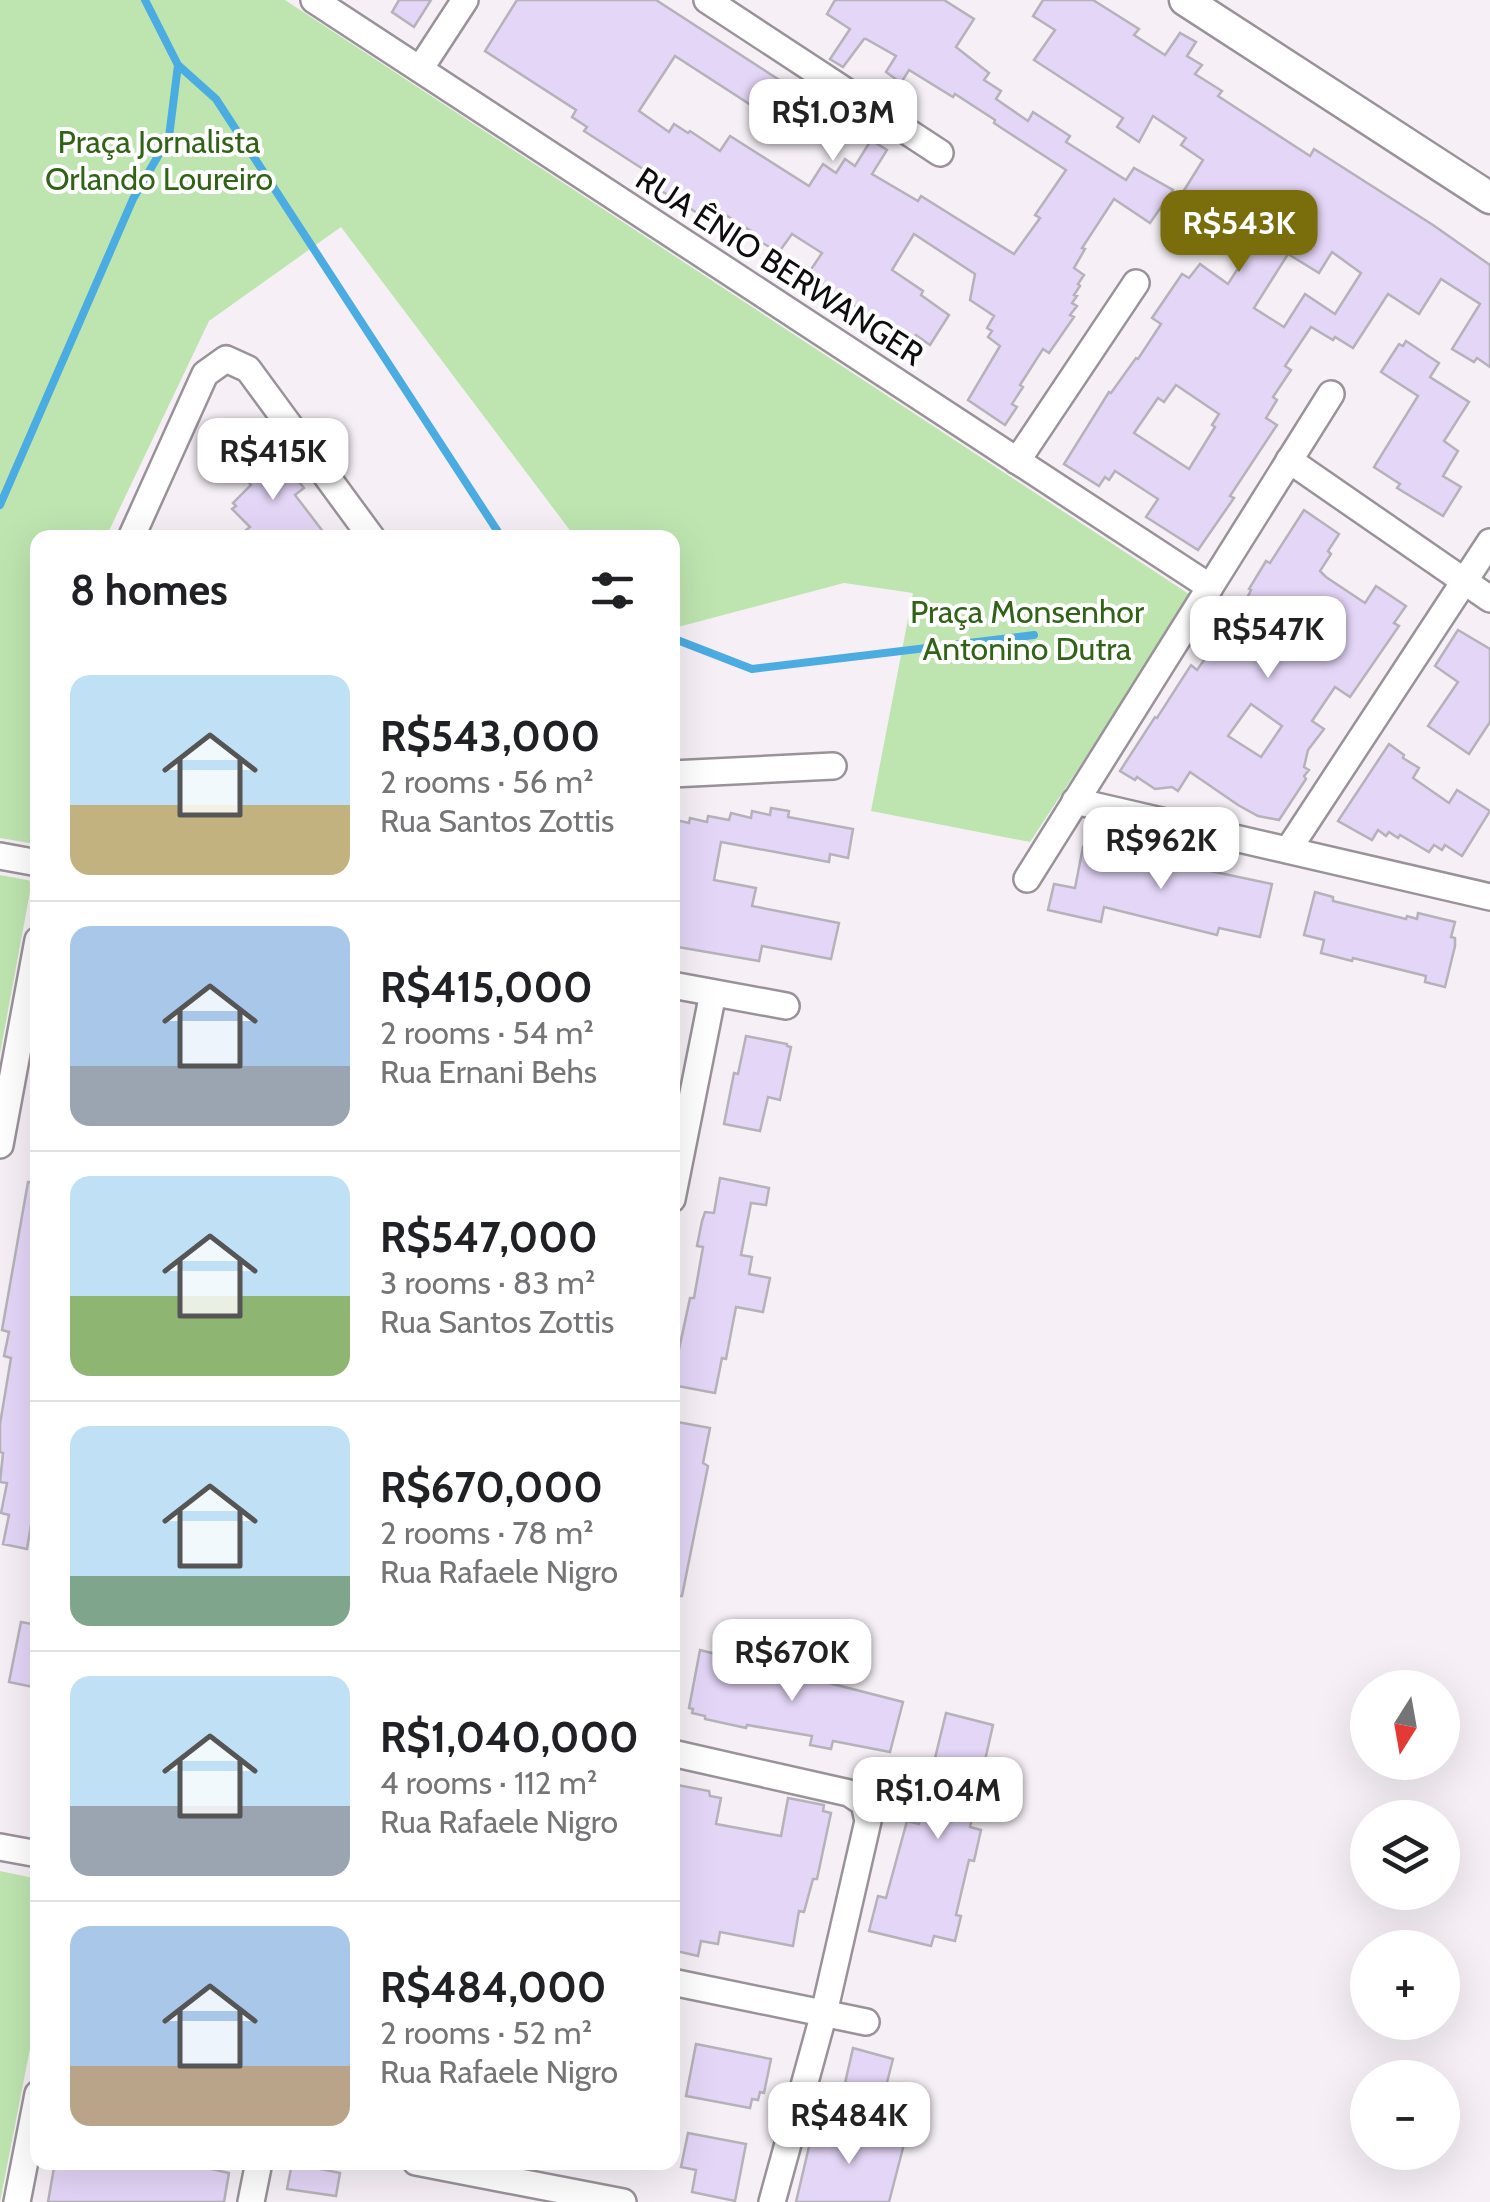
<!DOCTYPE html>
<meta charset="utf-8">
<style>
:root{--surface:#fff;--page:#f6f6f6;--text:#202124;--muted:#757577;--line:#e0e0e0;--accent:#7a6e0c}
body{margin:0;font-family:Cabin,sans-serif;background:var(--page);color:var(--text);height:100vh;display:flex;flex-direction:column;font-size:38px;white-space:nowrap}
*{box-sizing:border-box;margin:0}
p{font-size:32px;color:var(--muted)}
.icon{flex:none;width:55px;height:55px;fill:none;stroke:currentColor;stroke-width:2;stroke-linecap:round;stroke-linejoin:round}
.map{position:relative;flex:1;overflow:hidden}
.sheet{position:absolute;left:30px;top:530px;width:650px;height:1640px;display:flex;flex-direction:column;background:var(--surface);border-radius:20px;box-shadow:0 10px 40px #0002}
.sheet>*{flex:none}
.needle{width:65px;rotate:191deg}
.tools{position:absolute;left:1350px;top:1670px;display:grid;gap:20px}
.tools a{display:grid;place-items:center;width:110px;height:110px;border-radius:50%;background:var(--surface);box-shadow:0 10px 40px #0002;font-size:50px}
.price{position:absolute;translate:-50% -85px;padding:0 22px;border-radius:20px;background:#fff;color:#222;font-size:32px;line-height:65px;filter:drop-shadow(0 2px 5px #0008)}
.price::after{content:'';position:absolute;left:50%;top:60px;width:30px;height:22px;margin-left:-15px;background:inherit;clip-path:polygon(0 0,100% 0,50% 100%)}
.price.current{background:var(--accent);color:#fff}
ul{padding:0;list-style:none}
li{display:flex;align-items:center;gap:30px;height:250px;padding:0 40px}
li+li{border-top:2px solid var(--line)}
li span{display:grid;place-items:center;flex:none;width:280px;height:200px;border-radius:20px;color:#555}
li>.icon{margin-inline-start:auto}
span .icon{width:120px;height:120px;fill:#fffc;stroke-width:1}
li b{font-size:42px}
h2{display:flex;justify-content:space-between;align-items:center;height:120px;padding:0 40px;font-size:42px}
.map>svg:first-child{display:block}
.green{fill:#bee5b0}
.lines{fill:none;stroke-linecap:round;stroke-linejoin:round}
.stream{stroke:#4bace2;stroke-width:8}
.building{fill:#e4d6f7;stroke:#b5b2b9;stroke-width:2.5;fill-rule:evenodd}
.minor-casing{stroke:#999399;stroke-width:30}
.tertiary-casing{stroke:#999399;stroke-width:35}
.minor{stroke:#fff;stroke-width:25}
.tertiary{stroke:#fff;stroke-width:30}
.labels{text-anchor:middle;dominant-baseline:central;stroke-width:8;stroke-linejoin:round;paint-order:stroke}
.park-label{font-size:32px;fill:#316317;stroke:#fff}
.street-label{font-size:32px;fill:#0e0c0e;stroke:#fff}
</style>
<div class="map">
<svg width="1490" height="2202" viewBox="0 0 1490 2202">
<rect width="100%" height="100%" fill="#f6f0f6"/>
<g class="green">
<polygon points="0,0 285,0 1192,596 1030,842 871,811 913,593 844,583 678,627 673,626 672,538 575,537 341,227 209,321 106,537 38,538 37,831 35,844 0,838"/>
<polygon points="0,875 32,881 0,1054"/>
<polygon points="0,1871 38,1879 37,2013 0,2202"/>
</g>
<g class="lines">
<g class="stream">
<polyline points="178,65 216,99 502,538"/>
<polyline points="0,505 133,199 169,137 178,65 145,0"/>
<polyline points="672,638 752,669 1034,635"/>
</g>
</g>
<g class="building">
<polygon points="399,0 431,0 414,27 392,12"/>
<polygon points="517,0 656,0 827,111 808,142 675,56 639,111 669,132 674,124 688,133 690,131 720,151 730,136 809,186 823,164 836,173 845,159 855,166 871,140 887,150 872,174 918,201 921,196 1014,254 1040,218 1035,215 1066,170 1003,129 994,123 995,120 955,94 953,97 909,70 901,83 886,72 896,56 866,39 864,39 843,67 830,59 850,29 827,14 835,0 944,0 974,19 956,47 989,73 984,80 1001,91 996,99 1028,121 1033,112 1070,136 1066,142 1126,180 1134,168 1173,190 1150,223 1114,199 1082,248 1085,249 1074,268 1084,275 1078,284 1080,286 1074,295 1077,296 1072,303 1077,306 1070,315 1074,317 1049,353 1043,349 1020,385 1023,387 1012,404 1017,407 1005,425 968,400 1000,346 988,337 992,331 987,328 994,316 970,300 975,274 914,234 892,270 923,291 921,295 949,315 930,345 916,335 912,341 897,331 895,334 808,274 822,253 792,234 779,252 749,236 751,231 721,212 719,216 704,207 699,214 655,187 660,180 584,131 587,127 572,117 576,110 485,51"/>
<path d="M1043 0H1093L1139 29 1134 35 1165 55 1180 33 1196 42 1187 56 1202 65 1195 74 1222 91 1218 96 1310 156 1314 149 1433 225 1490 265V367L1477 358 1474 362 1452 349 1480 304 1441 279 1419 314 1388 294 1353 348 1335 337 1333 340 1311 327 1285 366 1291 370 1273 397 1277 400 1266 418 1277 425 1230 496 1234 498 1198 550 1146 517 1158 499 1115 471 1109 480 1105 477 1099 486 1064 464 1109 392 1111 393 1136 358 1138 359 1161 324 1152 318 1182 274 1189 278 1200 264 1228 284 1251 248 1211 220 1215 214 1183 192 1203 160 1181 145 1186 138 1153 116 1139 142 1117 127 1123 118 1034 60 1055 30 1033 16ZM1332 252 1361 273 1335 314 1305 294 1284 327 1254 308 1288 254 1319 273ZM1176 385 1219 414 1212 425 1215 427 1189 469 1134 433 1158 398 1164 402Z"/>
<polygon points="1406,341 1439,363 1430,377 1469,402 1444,441 1458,451 1443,476 1461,487 1443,516 1397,488 1400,484 1374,467 1418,396 1381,372 1399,344 1403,346"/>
<polygon points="259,450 273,468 282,461 304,488 295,495 328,538 236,538 250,527 232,509 236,506 233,503 251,485 237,467"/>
<path d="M1304 510 1339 534 1328 551 1331 554 1320 571 1326 577 1365 603 1376 586 1406 606 1394 623 1399 626 1350 697 1335 687 1312 721 1324 729 1308 750 1304 767 1309 770 1304 776 1306 779 1279 820 1258 816 1238 805 1190 772 1178 791 1172 787 1155 789 1137 777 1135 780 1120 771 1155 717 1157 718 1191 665 1197 670 1220 638 1247 598 1251 590 1249 589 1266 561 1270 563ZM1251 704 1282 726 1261 757 1228 736Z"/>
<polygon points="1458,630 1490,649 1490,722 1469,754 1428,726 1458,682 1435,666"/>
<polygon points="1389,744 1404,755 1403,758 1419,768 1413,778 1449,803 1457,790 1490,811 1462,856 1445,845 1442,850 1434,845 1429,852 1400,835 1398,838 1389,832 1386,836 1378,830 1372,840 1338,821"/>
<polygon points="771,808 789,811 788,817 853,829 848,858 830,854 829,862 721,842 714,880 756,888 752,906 839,923 831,959 762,946 759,961 672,946 672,819 689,823 690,818 707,822 708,816 729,820 731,813 751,818 752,811 770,815"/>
<polygon points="1091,834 1122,842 1120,852 1272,884 1260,937 1219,928 1217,935 1104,907 1101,922 1048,910 1054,884 1075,888 1083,847 1088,848"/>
<polygon points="1315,892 1333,897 1333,901 1406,919 1407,916 1417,919 1418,913 1455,922 1451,937 1455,938 1455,946 1445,987 1425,982 1426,976 1353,958 1352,961 1321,953 1324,940 1304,935"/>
<polygon points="746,1036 787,1044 787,1046 791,1047 780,1100 768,1097 760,1131 724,1124 734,1073 738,1074"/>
<polygon points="720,1178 769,1188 766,1205 751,1203 741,1255 752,1257 749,1274 770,1278 763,1312 736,1307 726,1359 722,1358 715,1393 672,1385 672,1382 690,1298 694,1298 703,1247 697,1246 702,1221 705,1212 714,1213"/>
<polygon points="28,1182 38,1183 38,1520 32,1519 27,1549 3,1544 9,1515 1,1513 7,1483 0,1482 3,1453 0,1452 0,1424 11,1358 4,1356 9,1332 2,1330"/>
<polygon points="672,1421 710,1428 703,1463 708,1466 682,1596 672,1596"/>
<polygon points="21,1622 38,1625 38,1688 9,1682"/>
<polygon points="700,1650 903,1702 890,1752 833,1741 831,1749 810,1745 812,1736 747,1725 746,1728 705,1719 705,1716 692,1713 693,1709 689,1708"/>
<polygon points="946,1713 993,1725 970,1827 981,1830 974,1861 969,1860 956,1915 961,1916 955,1941 934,1936 931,1946 869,1931 878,1896 886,1898 907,1821 919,1824"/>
<polygon points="672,1784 709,1791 710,1796 721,1798 716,1824 781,1836 788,1798 824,1805 823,1811 831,1813 817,1879 813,1879 804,1912 799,1911 793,1946 720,1932 718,1944 701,1941 698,1956 672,1950"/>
<polygon points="696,2044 771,2059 764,2093 760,2092 758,2100 752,2099 750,2108 686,2096"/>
<polygon points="853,2048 893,2059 882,2102 843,2092"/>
<polygon points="815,2121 904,2144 889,2202 796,2202"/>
<polygon points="688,2133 746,2144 735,2201 692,2192 696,2170 681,2167"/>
<polygon points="55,2162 190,2162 189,2164 229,2173 224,2202 48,2202"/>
<polygon points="292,2163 340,2173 336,2196 287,2189"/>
</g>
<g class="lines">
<g class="minor-casing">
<g id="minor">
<polyline points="314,0 1210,587"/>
<polyline points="707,0 940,153"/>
<polyline points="420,69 465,0"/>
<polyline points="1289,460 1490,599"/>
<polyline points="1017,461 1136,283"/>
<polyline points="131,538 205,374 226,359 248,369 372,538"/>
<polyline points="672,774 833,766"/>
<polyline points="1075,801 1490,897"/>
<polyline points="1288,850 1490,542"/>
<polyline points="0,856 38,863"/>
<polyline points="1027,879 1331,394"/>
<polyline points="672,985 786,1006"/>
<polyline points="0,1145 38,940"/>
<polyline points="672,1199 713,993"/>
<polyline points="672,1753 849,1793 864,1803 868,1821 824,2013 772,2202"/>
<polyline points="0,1847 38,1854"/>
<polyline points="672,1982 866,2022"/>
<polyline points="416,2162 623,2202"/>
<polyline points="17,2202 38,2094"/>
<polyline points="251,2202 259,2162"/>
</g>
</g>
<g class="tertiary-casing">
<polyline id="tertiary" points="1185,0 1490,198"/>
</g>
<use href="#minor" class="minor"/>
<use href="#tertiary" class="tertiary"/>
</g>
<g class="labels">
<g class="park-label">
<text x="159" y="141">Praça Jornalista<tspan x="159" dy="37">Orlando Loureiro</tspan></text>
<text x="1027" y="611">Praça Monsenhor<tspan x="1027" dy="37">Antonino Dutra</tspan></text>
</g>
<g class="street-label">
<text transform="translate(780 266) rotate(33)">RUA ÊNIO BERWANGER</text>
</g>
</g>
</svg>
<div class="tools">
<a><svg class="needle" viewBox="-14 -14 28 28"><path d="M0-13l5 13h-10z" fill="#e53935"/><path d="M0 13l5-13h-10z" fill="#757577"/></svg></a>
<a><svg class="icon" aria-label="layers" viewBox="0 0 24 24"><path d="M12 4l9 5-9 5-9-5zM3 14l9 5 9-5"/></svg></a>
<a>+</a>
<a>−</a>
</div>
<b class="price" style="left:833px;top:164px">R$1.03M</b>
<b class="price current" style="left:1239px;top:275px">R$543K</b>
<b class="price" style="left:273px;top:503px">R$415K</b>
<b class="price" style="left:1268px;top:681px">R$547K</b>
<b class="price" style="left:1161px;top:892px">R$962K</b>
<b class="price" style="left:792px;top:1704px">R$670K</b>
<b class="price" style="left:938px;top:1842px">R$1.04M</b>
<b class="price" style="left:849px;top:2167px">R$484K</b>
<section class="sheet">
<h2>8 homes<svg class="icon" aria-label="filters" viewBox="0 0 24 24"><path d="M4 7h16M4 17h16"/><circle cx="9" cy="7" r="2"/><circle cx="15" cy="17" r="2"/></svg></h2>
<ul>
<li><span style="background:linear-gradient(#bfe0f5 65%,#c2b280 0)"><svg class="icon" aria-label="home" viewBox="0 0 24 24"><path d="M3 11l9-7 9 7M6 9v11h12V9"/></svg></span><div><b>R$543,000</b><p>2 rooms · 56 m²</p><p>Rua Santos Zottis</p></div></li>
<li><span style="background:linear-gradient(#a9c7e8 70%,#9aa5b1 0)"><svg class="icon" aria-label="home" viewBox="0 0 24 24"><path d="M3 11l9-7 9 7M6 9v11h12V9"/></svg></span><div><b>R$415,000</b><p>2 rooms · 54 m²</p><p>Rua Ernani Behs</p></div></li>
<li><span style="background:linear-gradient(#bfe0f5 60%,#8fb573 0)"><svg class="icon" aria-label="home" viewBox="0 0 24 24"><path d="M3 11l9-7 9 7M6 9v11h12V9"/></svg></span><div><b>R$547,000</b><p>3 rooms · 83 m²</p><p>Rua Santos Zottis</p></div></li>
<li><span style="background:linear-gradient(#bfe0f5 75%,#7fa58c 0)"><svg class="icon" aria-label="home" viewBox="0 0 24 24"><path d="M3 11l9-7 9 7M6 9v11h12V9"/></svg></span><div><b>R$670,000</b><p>2 rooms · 78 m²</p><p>Rua Rafaele Nigro</p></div></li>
<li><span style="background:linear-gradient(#bfe0f5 65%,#9aa5b1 0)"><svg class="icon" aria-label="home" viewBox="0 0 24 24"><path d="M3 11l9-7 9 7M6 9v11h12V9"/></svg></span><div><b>R$1,040,000</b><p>4 rooms · 112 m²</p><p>Rua Rafaele Nigro</p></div></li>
<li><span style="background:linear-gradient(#a9c7e8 70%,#b9a48a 0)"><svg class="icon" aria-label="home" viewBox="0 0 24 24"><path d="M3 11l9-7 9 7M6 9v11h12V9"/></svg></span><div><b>R$484,000</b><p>2 rooms · 52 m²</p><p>Rua Rafaele Nigro</p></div></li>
</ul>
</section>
</div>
